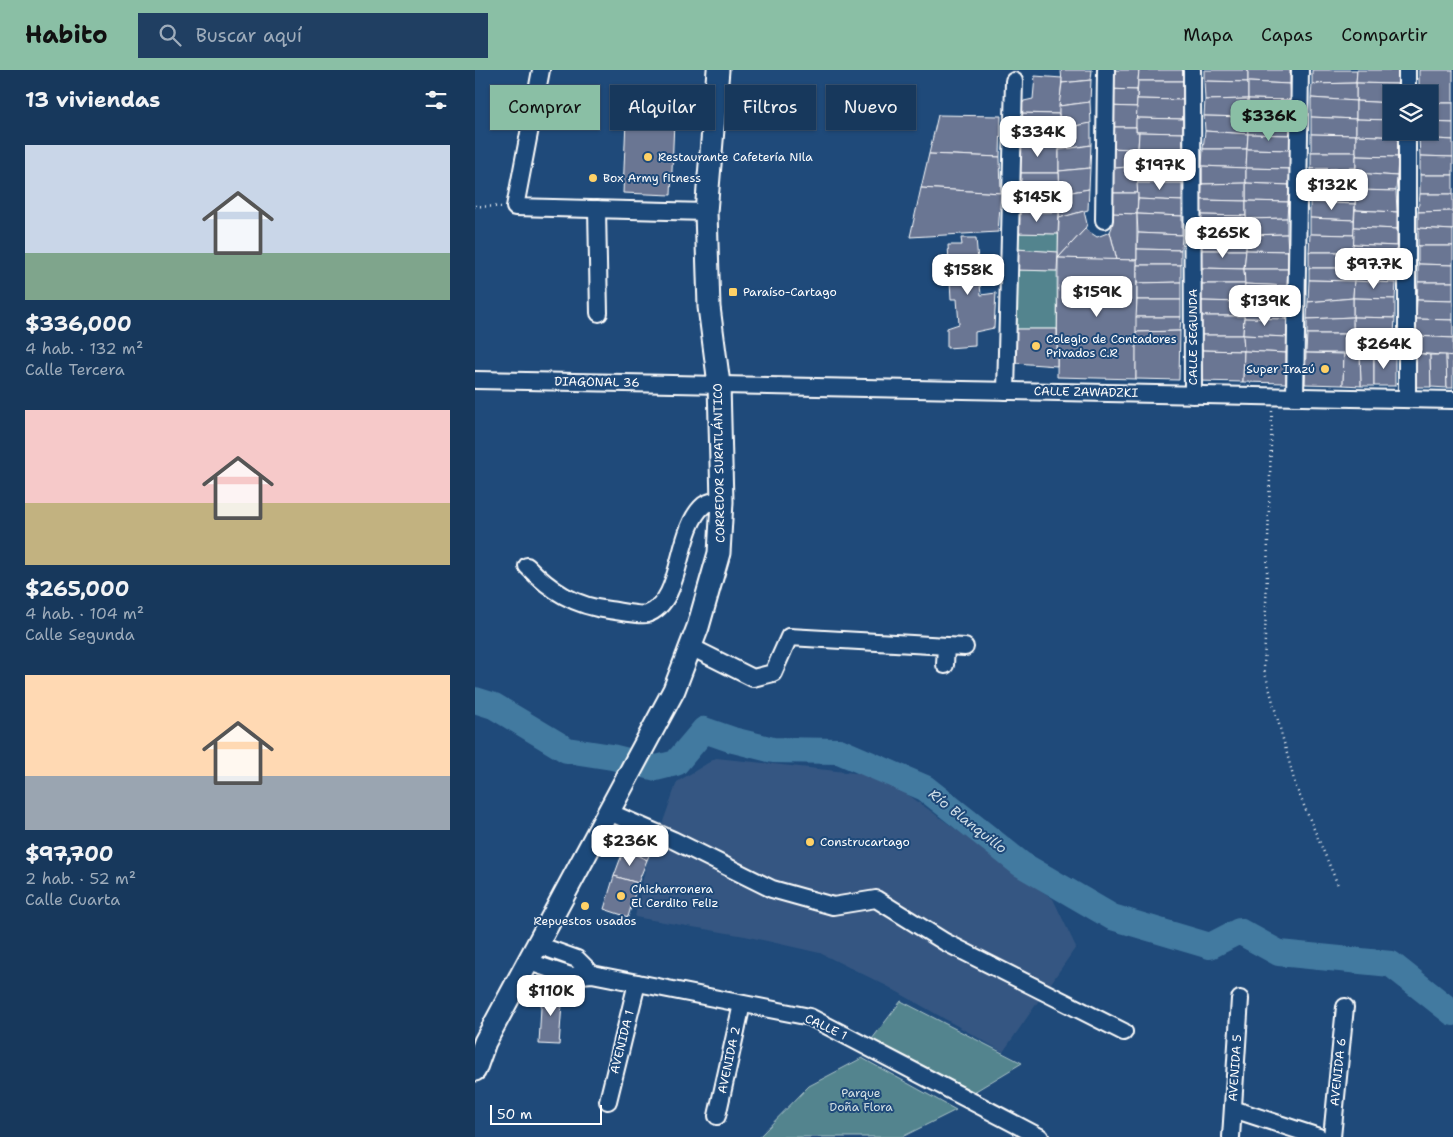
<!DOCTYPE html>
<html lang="es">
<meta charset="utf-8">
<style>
:root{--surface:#17385c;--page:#203f62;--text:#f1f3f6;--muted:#9eacbb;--line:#365272;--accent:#8abfa5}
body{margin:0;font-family:"Shantell Sans",sans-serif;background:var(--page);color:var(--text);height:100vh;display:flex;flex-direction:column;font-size:19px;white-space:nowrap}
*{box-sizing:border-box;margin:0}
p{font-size:16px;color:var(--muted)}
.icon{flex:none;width:28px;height:28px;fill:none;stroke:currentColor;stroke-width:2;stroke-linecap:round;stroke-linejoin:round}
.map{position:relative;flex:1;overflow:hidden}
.side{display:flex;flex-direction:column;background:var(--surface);width:475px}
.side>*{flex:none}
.top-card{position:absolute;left:15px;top:15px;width:475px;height:45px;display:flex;gap:10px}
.buttons{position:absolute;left:908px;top:15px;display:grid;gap:10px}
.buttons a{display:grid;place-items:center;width:55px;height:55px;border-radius:0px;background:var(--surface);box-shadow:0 1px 4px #0004,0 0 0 1px var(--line);font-size:25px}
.scale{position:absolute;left:15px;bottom:12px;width:112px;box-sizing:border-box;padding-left:5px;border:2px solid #fff;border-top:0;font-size:14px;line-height:18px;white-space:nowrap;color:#fff;-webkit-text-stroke:4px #1f4a7a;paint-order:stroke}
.price{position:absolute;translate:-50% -42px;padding:0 11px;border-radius:10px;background:#fff;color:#222;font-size:16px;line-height:32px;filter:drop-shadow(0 1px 2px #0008)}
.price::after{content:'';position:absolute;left:50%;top:30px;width:15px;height:11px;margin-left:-8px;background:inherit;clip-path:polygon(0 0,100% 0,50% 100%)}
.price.selected{background:var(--accent);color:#111}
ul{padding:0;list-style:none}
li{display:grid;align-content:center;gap:10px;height:265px;padding:0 25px}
li span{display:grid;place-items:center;height:155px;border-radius:0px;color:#555}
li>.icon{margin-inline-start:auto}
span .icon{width:90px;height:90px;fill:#fffc;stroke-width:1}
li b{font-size:21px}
h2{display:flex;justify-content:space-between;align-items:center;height:60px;padding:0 25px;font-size:21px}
.tag{padding:0 18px;border-radius:0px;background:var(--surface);box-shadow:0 1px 4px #0004,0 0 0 1px var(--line);font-size:18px;line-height:45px}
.tag.selected{background:var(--accent);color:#111}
header{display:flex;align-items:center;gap:30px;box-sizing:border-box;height:70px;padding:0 25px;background:var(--accent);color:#111}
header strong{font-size:24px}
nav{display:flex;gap:28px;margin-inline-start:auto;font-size:18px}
.search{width:350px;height:45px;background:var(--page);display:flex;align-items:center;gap:12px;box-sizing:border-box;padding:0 18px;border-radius:0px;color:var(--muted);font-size:19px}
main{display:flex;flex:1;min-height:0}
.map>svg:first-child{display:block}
.built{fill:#365782}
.green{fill:#53848e;stroke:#a9c2c6}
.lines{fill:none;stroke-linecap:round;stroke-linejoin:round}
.river{stroke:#437aa0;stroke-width:26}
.building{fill:#6b7693;stroke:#fff}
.minor-casing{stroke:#fff;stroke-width:20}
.major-casing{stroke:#fff;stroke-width:25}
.path{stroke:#fff;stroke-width:2.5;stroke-dasharray:1 4;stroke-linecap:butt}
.minor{stroke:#1f4a7a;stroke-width:16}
.major{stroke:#1f4a7a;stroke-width:21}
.poi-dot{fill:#ffd166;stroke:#1f4a7a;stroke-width:2}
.labels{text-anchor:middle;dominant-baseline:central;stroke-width:4;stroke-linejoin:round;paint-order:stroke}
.poi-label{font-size:12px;fill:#fff;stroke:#1f4a7a;text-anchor:start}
.street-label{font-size:12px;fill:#fff;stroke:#1f4a7a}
.park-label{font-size:12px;fill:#d4e0e3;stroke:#1f4a7a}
.water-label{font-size:14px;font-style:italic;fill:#d0dee7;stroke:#1f4a7a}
</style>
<header>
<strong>Habito</strong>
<div class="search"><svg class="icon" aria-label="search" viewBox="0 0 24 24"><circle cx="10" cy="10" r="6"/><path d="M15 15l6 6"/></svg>Buscar aquí</div>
<nav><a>Mapa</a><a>Capas</a><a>Compartir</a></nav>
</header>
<main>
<section class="side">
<h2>13 viviendas<svg class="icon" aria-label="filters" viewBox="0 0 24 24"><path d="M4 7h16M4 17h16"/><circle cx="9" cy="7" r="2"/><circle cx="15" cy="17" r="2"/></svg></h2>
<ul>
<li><span style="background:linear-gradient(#c9d6e8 70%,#7fa58c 0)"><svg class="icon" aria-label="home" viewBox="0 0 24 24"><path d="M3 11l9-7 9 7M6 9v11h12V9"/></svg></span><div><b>$336,000</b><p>4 hab. · 132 m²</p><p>Calle Tercera</p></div></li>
<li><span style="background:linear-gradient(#f6c9c9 60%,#c2b280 0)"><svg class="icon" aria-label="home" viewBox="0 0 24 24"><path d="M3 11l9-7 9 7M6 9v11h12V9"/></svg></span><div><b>$265,000</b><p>4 hab. · 104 m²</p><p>Calle Segunda</p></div></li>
<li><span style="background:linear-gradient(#ffd9b3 65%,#9aa5b1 0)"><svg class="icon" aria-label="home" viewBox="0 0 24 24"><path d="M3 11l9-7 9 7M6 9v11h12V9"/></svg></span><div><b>$97,700</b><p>2 hab. · 52 m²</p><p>Calle Cuarta</p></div></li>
</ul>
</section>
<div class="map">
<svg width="978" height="1067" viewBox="0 0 978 1067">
<rect width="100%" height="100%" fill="#1f4a7a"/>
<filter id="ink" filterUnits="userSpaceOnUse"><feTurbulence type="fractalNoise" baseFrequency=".02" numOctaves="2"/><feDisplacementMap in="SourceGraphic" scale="10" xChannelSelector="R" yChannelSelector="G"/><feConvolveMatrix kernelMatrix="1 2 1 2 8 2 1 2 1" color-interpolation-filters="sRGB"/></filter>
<g filter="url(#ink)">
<polygon class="built" points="241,688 407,706 578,829 601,877 528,982 412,916 345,883 270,866 160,847 172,790 183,766 202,712"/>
<g class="green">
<polygon points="540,163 583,164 583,182 541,179"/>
<polygon points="539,200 582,201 582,259 540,259"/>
<polygon points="426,931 547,993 499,1022 397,969"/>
<polygon points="387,988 481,1040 427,1067 284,1067 334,1016"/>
</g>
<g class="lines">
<polyline class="river" points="0,630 19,636 92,680 137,687 181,698 201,693 229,660 258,670 298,680 364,681 450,718 546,794 637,847 735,876 764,861 804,883 916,894 978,943"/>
</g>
<g class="building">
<polygon points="586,0 617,0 616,10 587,13"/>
<polygon points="632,0 664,0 662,20 631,19"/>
<polygon points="664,0 708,0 708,11 663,11"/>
<polygon points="729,0 773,0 773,12 729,11"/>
<polygon points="773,0 815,0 815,14 773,12"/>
<polygon points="837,0 882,0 881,13 837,14"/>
<polygon points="882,0 924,0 923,14 881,13"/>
<polygon points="944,0 978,0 978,33 954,33 954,24 944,24"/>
<polygon points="560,6 587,8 584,44 542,43 549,31 558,29"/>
<polygon points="616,10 615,32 584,36 587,13"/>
<polygon points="663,11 708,11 708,30 662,29"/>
<polygon points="729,11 773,12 773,29 730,30"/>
<polygon points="773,12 815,14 816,30 773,29"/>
<polygon points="881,13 923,14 924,24 916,24 916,33 881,31"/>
<polygon points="881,13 881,31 836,28 837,14"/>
<polygon points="631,19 662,20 662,37 631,36"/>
<polygon points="836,28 881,31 881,49 836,47"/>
<polygon points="662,29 708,30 708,49 661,48"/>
<polygon points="773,29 816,30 815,48 772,47"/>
<polygon points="773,29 772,47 729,46 730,30"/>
<polygon points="881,31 916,33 916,50 881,49"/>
<polygon points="615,32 616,53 584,59 584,36"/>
<polygon points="954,33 978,33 978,53 954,52"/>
<polygon points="631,36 662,37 661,57 630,57"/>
<polygon points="542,43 584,44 584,74 541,74"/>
<polygon points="463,45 526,46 525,87 454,84"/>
<polygon points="729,46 772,47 773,64 730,61"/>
<polygon points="772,47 815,48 816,65 773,64"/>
<polygon points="836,47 881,49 881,65 836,64"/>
<polygon points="661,48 708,49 708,63 661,62"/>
<polygon points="151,49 199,51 196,125 148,123"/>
<polygon points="881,49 916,50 916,61 924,61 924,67 881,65"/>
<polygon points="954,52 978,53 978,70 944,68 944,61 954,61"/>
<polygon points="616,53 616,75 584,80 584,59"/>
<polygon points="630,57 661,57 661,62 664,62 663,79 630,78"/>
<polygon points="730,61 773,64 772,79 728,79"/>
<polygon points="664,62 708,63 708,81 663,79"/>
<polygon points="773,64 816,65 815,80 772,79"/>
<polygon points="836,64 881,65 881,82 836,82"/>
<polygon points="881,65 924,67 923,87 881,86"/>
<polygon points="944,68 978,70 978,87 945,86"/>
<polygon points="541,74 584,74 584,103 542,103"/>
<polygon points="616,75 615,98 584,101 584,80"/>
<polygon points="630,78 663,79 663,96 630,99"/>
<polygon points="663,79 708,81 708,95 663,96"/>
<polygon points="728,79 772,79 771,98 727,96"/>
<polygon points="772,79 815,80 815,99 771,98"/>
<polygon points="836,82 881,82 881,98 836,99"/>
<polygon points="454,84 525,87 526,123 446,118"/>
<polygon points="881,86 923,87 922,106 881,103"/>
<polygon points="945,86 978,87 978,105 945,105"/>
<polygon points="708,95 707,113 662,113 663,96"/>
<polygon points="663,96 663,123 629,123 630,99"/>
<polygon points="727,96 771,98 771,113 727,114"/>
<polygon points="615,98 614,119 585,124 584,101"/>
<polygon points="771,98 815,99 814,115 771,113"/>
<polygon points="881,98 881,115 835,113 836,99"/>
<polygon points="542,103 584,103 585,124 541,125"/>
<polygon points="881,103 922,106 921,121 881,120"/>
<rect x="945" y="105" width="33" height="19"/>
<polygon points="662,113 707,113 707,131 663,129"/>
<polygon points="771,113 814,115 813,132 771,131"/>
<polygon points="771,113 771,131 726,130 727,114"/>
<polygon points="835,113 881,115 880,134 835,132"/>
<polygon points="446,118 526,123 523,162 435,167"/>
<polygon points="614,119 613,140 584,148 585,124"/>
<polygon points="881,120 921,121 922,142 880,140"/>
<polygon points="629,123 663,123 662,144 629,143"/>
<polygon points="585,124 584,142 540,142 541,125"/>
<polygon points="945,124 978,124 978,141 943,142"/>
<polygon points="663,129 707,131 707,146 662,144"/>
<polygon points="726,130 771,131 771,146 726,145"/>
<polygon points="771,131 813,132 812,148 771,149"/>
<polygon points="835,132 880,134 879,150 835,148"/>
<polygon points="880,140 922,142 922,159 879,157"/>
<polygon points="609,141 612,154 610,159 583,188 584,148"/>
<polygon points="978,141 978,160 943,158 943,142"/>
<polygon points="540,142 584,142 583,164 540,163"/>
<polygon points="637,143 662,144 662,190 642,190 635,162 637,157"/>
<polygon points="662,144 707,146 707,165 663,163"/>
<polygon points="726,145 771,146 772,165 727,162"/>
<polygon points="812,148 812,164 772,165 771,149"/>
<polygon points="835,148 879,150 879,165 835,164"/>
<polygon points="879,157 922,159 922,176 878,174"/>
<polygon points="943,158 978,160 978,176 943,176"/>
<polygon points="610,159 622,167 635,162 642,190 583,188"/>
<polygon points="727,162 772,165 771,180 726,180"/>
<polygon points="663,163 707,165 706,180 662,179"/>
<polygon points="812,164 813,181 771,180 772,165"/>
<polygon points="835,164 879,165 878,182 834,182"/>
<polygon points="486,168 501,168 506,225 521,223 519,258 500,262 500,276 472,278 472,258 484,254 482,229 476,229 473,175 487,175"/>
<polygon points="878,174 922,176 921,196 878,195"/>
<polygon points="943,176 978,176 978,195 943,194"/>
<polygon points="541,179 583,182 582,201 539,200"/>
<polygon points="662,179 706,180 706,195 662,195"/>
<polygon points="726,180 771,180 769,199 726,198"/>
<polygon points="771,180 813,181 813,199 769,199"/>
<rect x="834" y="182" width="44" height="16"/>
<polygon points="583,188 662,190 661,309 582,307"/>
<polygon points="943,194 978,195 978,212 943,212"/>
<polygon points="662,195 706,195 706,212 662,213"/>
<polygon points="878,195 921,196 921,213 879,211"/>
<polygon points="726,198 769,199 770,214 726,214"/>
<polygon points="834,198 878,198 879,211 834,210"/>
<polygon points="769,199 813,199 812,216 770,214"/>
<polygon points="834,210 879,211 878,228 833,232"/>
<polygon points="879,211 921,213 920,229 878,228"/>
<polygon points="706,212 706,230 662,230 662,213"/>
<polygon points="943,212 978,212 978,231 942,230"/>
<polygon points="726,214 770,214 768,232 725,231"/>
<polygon points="770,214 812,216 812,233 768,232"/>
<polygon points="878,228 920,229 920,248 878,247"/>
<polygon points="878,228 878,247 832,249 833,232"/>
<polygon points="662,230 706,230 706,247 661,247"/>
<polygon points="942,230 978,231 978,250 941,249"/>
<polygon points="725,231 768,232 769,246 725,246"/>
<polygon points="768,232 812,233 812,249 769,248"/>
<polygon points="725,246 769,246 768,265 725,265"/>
<polygon points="661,247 706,247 705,261 661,262"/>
<polygon points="878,247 920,248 919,265 878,264"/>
<polygon points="878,247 878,264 832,264 832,249"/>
<polygon points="769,248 812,249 812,267 768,265"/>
<polygon points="941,249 978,250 978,268 941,266"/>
<polygon points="540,259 582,259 582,296 540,293"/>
<polygon points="705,261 704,310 661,309 661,262"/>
<polygon points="832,264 878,264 879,283 831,283"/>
<polygon points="878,264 919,265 920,285 879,283"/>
<polygon points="725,265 768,265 769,281 725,280"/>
<polygon points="768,265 812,267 811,283 769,281"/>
<polygon points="941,266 978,268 978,286 941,283"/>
<polygon points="725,280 769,281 768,312 724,311"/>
<polygon points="769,281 811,283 811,313 768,312"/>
<polygon points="831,283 869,284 868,315 830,314"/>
<polygon points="885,283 899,284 899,316 886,316"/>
<polygon points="885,283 886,316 868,315 869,284"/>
<polygon points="941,283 955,285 956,317 939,317"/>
<polygon points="899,284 920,285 920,316 899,316"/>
<polygon points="955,285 971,285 972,318 956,317"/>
<polygon points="971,285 978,286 978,318 972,318"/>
<polygon points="160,756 183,766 172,790 149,779"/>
<polygon points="149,779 172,790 163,813 139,806"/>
<polygon points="139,806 163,813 153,847 129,839"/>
<polygon points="67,919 88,920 84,975 64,974"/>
</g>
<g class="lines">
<g class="minor-casing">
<g id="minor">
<polyline points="66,0 40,137 231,142"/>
<polyline points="717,0 718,325"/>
<polyline points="932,24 932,0"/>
<polyline points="122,139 124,243"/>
<polyline points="629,150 631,0"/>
<polyline points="0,310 978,330"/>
<polyline points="531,321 539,11"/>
<polyline points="820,327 825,0"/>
<polyline points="932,329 932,61"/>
<path d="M52 496C76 521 100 536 134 540 143 541 165 546 172 544 209 532 200 459 229 435 233 432 241 431 246 429"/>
<polyline points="216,577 278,608 298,603 314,567 490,577"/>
<polyline points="470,595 471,576"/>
<polyline points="134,742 198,770 297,819 358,836 401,829 470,872 649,962"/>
<polyline points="63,875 102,889 117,904"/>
<polyline points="54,892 96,906 117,904 335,947 565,1067"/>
<polyline points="133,1031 162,913"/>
<polyline points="758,1039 844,1067"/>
<polyline points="242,1046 267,934"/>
<polyline points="756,1067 765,929"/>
<polyline points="857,1067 870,937"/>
</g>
</g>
<g class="major-casing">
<polyline id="major" points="0,1000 10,972 199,620 223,557 244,483 247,432 244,314 234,237 231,142 243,0"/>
</g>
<g class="path">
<polyline points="0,136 26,137"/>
<polyline points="797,341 789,599 821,717 863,815"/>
</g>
<use href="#minor" class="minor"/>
<use href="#major" class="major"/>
</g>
</g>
<g class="poi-dot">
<circle cx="173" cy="87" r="5"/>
<circle cx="118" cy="108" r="5"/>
<rect x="253" y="217" width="10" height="10" rx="2.5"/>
<circle cx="561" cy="276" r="5"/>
<circle cx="850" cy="299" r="5"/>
<circle cx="335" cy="772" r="5"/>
<circle cx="146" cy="826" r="5"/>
<circle cx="110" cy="836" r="5"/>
</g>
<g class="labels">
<g class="poi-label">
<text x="183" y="87">Restaurante Cafetería Nila</text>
<text x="128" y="108">Box Army fitness</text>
<text x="268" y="222">Paraíso-Cartago</text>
<text x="571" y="269">Colegio de Contadores<tspan x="571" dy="14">Privados C.R</tspan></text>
<text x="840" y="299" text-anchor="end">Super Irazú</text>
<text x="345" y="772">Construcartago</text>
<text x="156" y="819">Chicharronera<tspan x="156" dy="14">El Cerdito Feliz</tspan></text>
<text x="110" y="851" text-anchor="middle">Repuestos usados</text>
</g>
<g class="street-label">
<text transform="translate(718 267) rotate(-90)">CALLE SEGUNDA</text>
<text transform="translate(122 312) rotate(1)">DIAGONAL 36</text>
<text transform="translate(611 322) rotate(1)">CALLE ZAWADZKI</text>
<text transform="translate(244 393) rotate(-91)">CORREDOR SURATLÁNTICO</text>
<text transform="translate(351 957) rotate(25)">CALLE 1</text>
<text transform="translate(147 972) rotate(-76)">AVENIDA 1</text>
<text transform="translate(254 990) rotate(-78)">AVENIDA 2</text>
<text transform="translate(760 998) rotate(-86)">AVENIDA 5</text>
<text transform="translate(863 1002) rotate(-84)">AVENIDA 6</text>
</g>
<g class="park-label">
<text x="386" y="1023">Parque<tspan x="386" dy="14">Doña Flora</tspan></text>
</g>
<g class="water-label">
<text transform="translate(493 751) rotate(38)">Río Blanquillo</text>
</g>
</g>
</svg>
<div class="buttons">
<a><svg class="icon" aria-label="layers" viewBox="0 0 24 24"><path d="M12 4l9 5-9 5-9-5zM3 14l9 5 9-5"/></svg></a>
</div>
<div class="scale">50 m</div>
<b class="price selected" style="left:794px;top:72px">$336K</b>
<b class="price" style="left:563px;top:88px">$334K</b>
<b class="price" style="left:685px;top:121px">$197K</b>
<b class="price" style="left:857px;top:141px">$132K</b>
<b class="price" style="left:562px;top:153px">$145K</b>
<b class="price" style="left:748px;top:189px">$265K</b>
<b class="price" style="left:899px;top:220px">$97.7K</b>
<b class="price" style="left:493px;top:226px">$158K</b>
<b class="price" style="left:622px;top:248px">$159K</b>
<b class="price" style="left:790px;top:257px">$139K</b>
<b class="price" style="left:909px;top:300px">$264K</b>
<b class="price" style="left:155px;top:797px">$236K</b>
<b class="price" style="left:76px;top:947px">$110K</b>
<div class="top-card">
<a class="tag selected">Comprar</a>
<a class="tag">Alquilar</a>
<a class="tag">Filtros</a>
<a class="tag">Nuevo</a>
</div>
</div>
</main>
